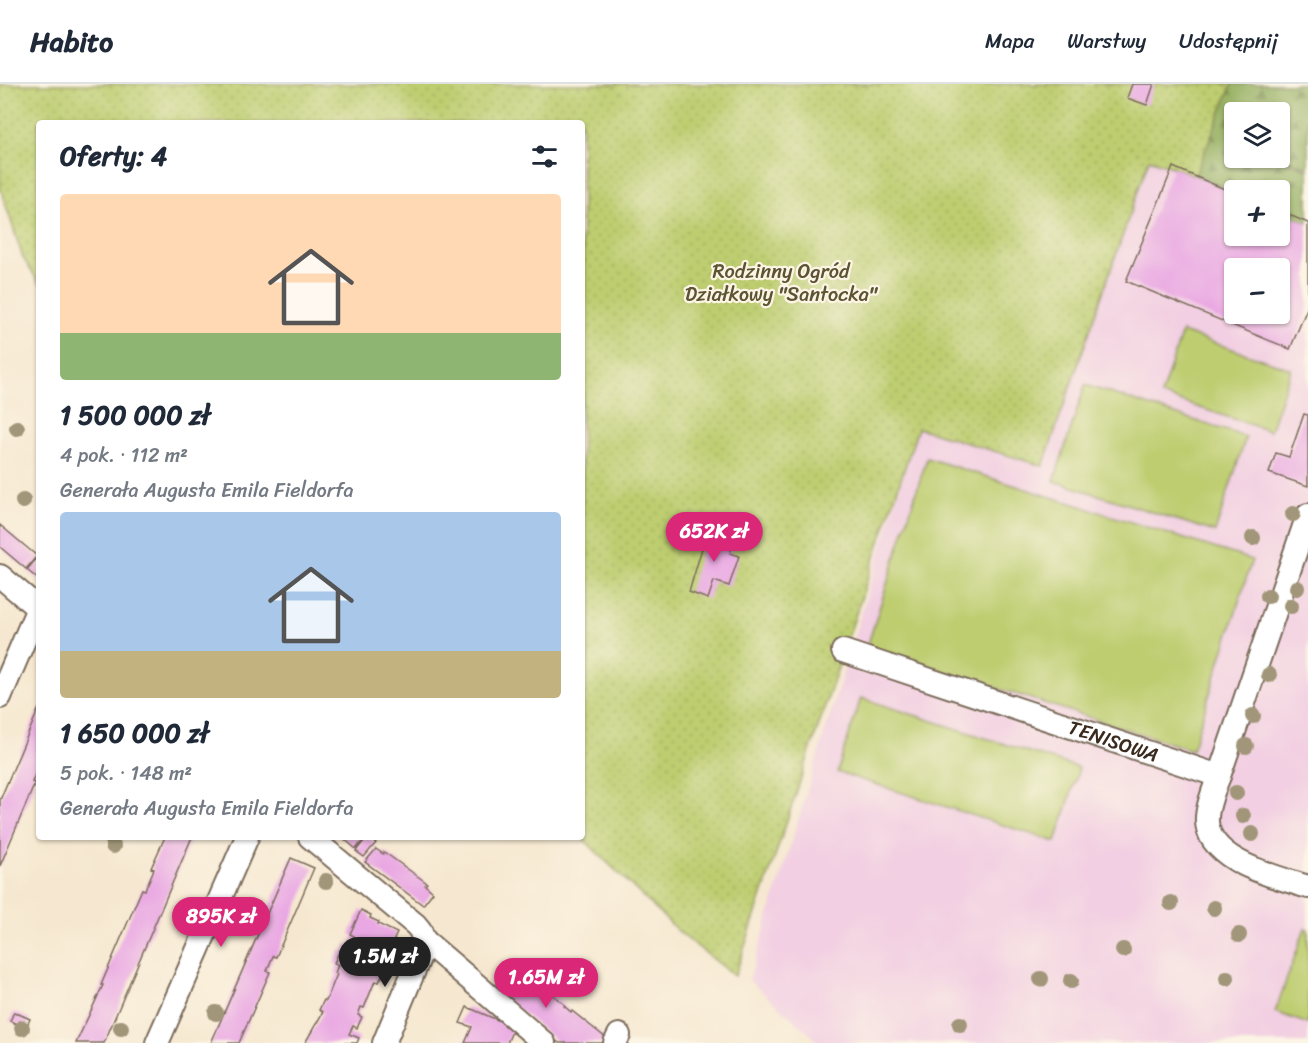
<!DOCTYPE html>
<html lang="pl">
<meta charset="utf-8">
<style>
:root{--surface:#fff;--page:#f2f2f3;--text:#1f2937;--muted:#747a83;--line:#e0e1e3;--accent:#db2777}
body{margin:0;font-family:Sriracha,sans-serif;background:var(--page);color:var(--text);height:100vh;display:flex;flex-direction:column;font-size:22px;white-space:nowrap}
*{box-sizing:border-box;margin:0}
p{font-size:20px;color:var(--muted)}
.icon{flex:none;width:33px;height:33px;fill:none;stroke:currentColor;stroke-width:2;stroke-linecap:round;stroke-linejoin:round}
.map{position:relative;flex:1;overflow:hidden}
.panel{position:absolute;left:36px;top:36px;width:549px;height:720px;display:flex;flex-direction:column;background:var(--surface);border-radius:6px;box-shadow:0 2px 4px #0004}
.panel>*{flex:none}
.tools{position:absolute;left:1224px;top:18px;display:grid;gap:12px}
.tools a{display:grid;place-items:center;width:66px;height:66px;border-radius:6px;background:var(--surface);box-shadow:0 2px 4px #0004;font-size:30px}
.price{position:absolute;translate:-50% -51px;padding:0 14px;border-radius:21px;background:var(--accent);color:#fff;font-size:20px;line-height:39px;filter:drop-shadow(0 2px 3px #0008)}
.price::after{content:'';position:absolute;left:50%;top:36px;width:18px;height:14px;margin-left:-9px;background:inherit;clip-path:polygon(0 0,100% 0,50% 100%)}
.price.current{background:#222;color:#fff}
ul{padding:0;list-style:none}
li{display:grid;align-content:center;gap:12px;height:318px;padding:0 24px}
li span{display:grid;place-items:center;height:186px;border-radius:6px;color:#555}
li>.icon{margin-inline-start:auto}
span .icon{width:108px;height:108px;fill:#fffc;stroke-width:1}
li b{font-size:26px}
h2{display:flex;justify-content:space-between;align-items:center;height:72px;padding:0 24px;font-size:26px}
header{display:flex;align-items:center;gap:36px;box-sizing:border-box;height:84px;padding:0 30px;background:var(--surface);border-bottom:2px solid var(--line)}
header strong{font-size:28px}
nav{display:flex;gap:33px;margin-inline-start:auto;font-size:21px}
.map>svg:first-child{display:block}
.built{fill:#f2cfe2;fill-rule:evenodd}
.forest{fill:url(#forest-firs);stroke:#686d40;stroke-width:1.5}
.park{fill:url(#park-dots);stroke:#7c7c46;stroke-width:1.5}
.pitch{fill:#bdcd6f;stroke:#7c7c46;stroke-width:1.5}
.building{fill:#e9a7e3;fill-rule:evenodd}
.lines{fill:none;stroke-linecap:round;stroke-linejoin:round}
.minor-casing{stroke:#7c6c5c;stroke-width:26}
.minor{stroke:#fff;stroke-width:22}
.tree{fill:#a19679}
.labels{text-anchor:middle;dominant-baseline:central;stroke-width:4.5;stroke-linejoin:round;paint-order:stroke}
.park-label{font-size:20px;fill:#5c5332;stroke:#fcf5e5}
.street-label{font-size:20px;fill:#3b2a1e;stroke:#fcf5e5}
</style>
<header>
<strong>Habito</strong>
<nav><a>Mapa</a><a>Warstwy</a><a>Udostępnij</a></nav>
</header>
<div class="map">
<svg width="1308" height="959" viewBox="0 0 1308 959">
<defs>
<pattern id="forest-firs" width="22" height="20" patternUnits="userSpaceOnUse" patternTransform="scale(1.5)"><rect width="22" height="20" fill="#96b062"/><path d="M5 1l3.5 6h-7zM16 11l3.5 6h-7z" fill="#7c8f50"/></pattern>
<pattern id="park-dots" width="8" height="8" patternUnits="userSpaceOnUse" patternTransform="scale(1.5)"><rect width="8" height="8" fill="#bdcd6f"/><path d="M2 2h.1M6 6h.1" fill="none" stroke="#a3b060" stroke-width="1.8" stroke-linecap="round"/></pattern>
</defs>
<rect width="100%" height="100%" fill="#fcf5e5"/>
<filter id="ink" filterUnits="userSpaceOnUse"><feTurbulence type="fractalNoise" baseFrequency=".0167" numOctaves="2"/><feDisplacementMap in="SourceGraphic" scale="12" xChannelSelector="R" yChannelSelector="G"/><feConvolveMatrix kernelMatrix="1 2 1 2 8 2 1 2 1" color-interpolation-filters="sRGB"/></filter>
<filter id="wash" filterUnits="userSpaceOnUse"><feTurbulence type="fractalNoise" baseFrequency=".008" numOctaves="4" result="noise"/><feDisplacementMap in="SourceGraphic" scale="24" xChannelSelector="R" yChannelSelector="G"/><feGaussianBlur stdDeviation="1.35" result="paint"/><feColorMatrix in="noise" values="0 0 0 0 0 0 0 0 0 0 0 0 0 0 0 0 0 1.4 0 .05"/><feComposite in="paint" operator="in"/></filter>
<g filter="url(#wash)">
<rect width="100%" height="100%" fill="#f6e8d0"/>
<path class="built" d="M1213 50 1234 58V74L1280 73 1308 83V959H820L749 896 918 344 1043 382 1150 75ZM1234 106H1280V152H1234ZM1234 184H1280V230H1234Z"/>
<polygon class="forest" points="1232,0 1308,0 1308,83 1280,73 1280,28 1234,28 1234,74 1276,74 1308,85 1308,139 1280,127 1280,106 1234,106 1234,108 1195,91"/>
<polygon class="park" points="0,0 1232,0 1195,91 1149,75 1043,382 918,344 735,892 680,849 581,753 582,39 39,39 39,199 23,174 0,103"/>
<g class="pitch">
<polygon points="1182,248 1291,285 1270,347 1161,311"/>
<polygon points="1085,301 1246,353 1215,448 1054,397"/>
<polygon points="927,374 1252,476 1192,666 867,563"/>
<polygon points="861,614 1079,684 1056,758 837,688"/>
<polygon points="1305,844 1308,845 1308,940 1275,928"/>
</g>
<g id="blocks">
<g class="building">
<polygon points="1132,0 1154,0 1147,21 1127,14"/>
<path d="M1173 83 1234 109V152H1280V127L1308 139V222L1290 265 1126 197ZM1234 184H1280V230H1234Z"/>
<polygon points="1304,330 1308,331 1308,402 1269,389 1276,369 1289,373"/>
<polygon points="0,441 37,472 26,485 0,463"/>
<polygon points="708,444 735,453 730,469 739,472 729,502 714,497 708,515 689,508"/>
<polygon points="39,471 39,496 27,486"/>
<polygon points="39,624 39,681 32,698 35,699 0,782 0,716"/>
<polygon points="165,753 192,753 104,959 76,959 103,901 101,901 142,805 145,806 154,785 151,784"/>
<polygon points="342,753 366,753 356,765"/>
<polygon points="367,753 376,759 364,773 356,767"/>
<polygon points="376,765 383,770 384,768 427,799 425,801 433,808 423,821 365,778"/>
<polygon points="291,774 314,784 276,873 273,872 267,887 270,888 239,959 211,959"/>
<polygon points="361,826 371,831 370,834 379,838 378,840 397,849 379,887 383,889 379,898 375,897 364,924 361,923 358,931 362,933 357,944 353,942 349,950 359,954 357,959 305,959 323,928 319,926 324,916 326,917 337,890 335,889 338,881 334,879 340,866 344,868 347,860 350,861 354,852 350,850"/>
<polygon points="516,880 565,921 564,922 571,928 572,927 606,954 602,959 559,959 495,906"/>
<polygon points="467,923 514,943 507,959 465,959 472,943 460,939"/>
<polygon points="14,928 30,935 26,944 10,937"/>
</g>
</g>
</g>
<g filter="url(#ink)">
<use href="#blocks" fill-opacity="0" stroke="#7c6c5c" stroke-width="1.5"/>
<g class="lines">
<g class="minor-casing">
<g id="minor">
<path d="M1308 431 1219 692C1214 705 1208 719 1207 733 1204 777 1277 793 1308 803"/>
<polyline points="0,492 39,525"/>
<path id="s1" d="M843 567 1219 692"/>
<polyline points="0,613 38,524"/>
<polyline points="310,753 416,841 420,846 424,856 544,959"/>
<polyline points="157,959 247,753"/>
<polyline points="384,959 422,867 424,856"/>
<polyline points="615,959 619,951"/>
</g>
</g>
<use href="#minor" class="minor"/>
</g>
<g class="tree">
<circle cx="17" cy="344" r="8"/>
<circle cx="23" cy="417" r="8"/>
<circle cx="1293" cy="430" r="8"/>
<circle cx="1253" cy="454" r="8"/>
<circle cx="1297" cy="504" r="8"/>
<circle cx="1268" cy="512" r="8"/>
<circle cx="1291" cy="522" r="8"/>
<circle cx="1269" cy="591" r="8"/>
<circle cx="1253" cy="632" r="8"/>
<circle cx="1246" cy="662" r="8"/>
<circle cx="1236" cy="709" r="8"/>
<circle cx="1243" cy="732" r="8"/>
<circle cx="1252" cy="750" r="8"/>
<circle cx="113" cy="762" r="8"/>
<circle cx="326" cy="797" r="8"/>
<circle cx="1171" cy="819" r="8"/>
<circle cx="1214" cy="824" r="8"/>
<circle cx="1239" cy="851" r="8"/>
<circle cx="1123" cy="866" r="8"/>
<circle cx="1227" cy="894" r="8"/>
<circle cx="1041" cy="895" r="8"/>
<circle cx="1071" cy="897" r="8"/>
<circle cx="216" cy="929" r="8"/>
<circle cx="960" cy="940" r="8"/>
<circle cx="22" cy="944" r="8"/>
<circle cx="121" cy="944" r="8"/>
</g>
</g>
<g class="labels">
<g class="park-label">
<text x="781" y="187">Rodzinny Ogród<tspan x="781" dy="23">Działkowy "Santocka"</tspan></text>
</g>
<g class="street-label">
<text stroke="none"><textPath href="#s1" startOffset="285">TENISOWA</textPath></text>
</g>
</g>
</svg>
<div class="tools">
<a><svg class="icon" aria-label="layers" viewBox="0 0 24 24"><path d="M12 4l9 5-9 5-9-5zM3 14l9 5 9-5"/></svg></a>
<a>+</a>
<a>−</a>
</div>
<b class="price" style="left:714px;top:479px">652K zł</b>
<b class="price" style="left:221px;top:864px">895K zł</b>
<b class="price current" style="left:385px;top:904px">1.5M zł</b>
<b class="price" style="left:546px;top:925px">1.65M zł</b>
<section class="panel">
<h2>Oferty: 4<svg class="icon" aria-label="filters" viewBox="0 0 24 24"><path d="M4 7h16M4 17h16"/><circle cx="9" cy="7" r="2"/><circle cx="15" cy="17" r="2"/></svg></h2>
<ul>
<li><span style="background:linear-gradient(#ffd9b3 75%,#8fb573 0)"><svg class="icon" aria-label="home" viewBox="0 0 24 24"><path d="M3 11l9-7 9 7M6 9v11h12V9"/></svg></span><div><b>1 500 000 zł</b><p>4 pok. · 112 m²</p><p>Generała Augusta Emila Fieldorfa</p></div></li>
<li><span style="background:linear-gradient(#a9c7e8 75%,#c2b280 0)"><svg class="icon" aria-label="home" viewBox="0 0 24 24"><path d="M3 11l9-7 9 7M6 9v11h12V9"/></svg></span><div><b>1 650 000 zł</b><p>5 pok. · 148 m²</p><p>Generała Augusta Emila Fieldorfa</p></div></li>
</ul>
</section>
</div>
